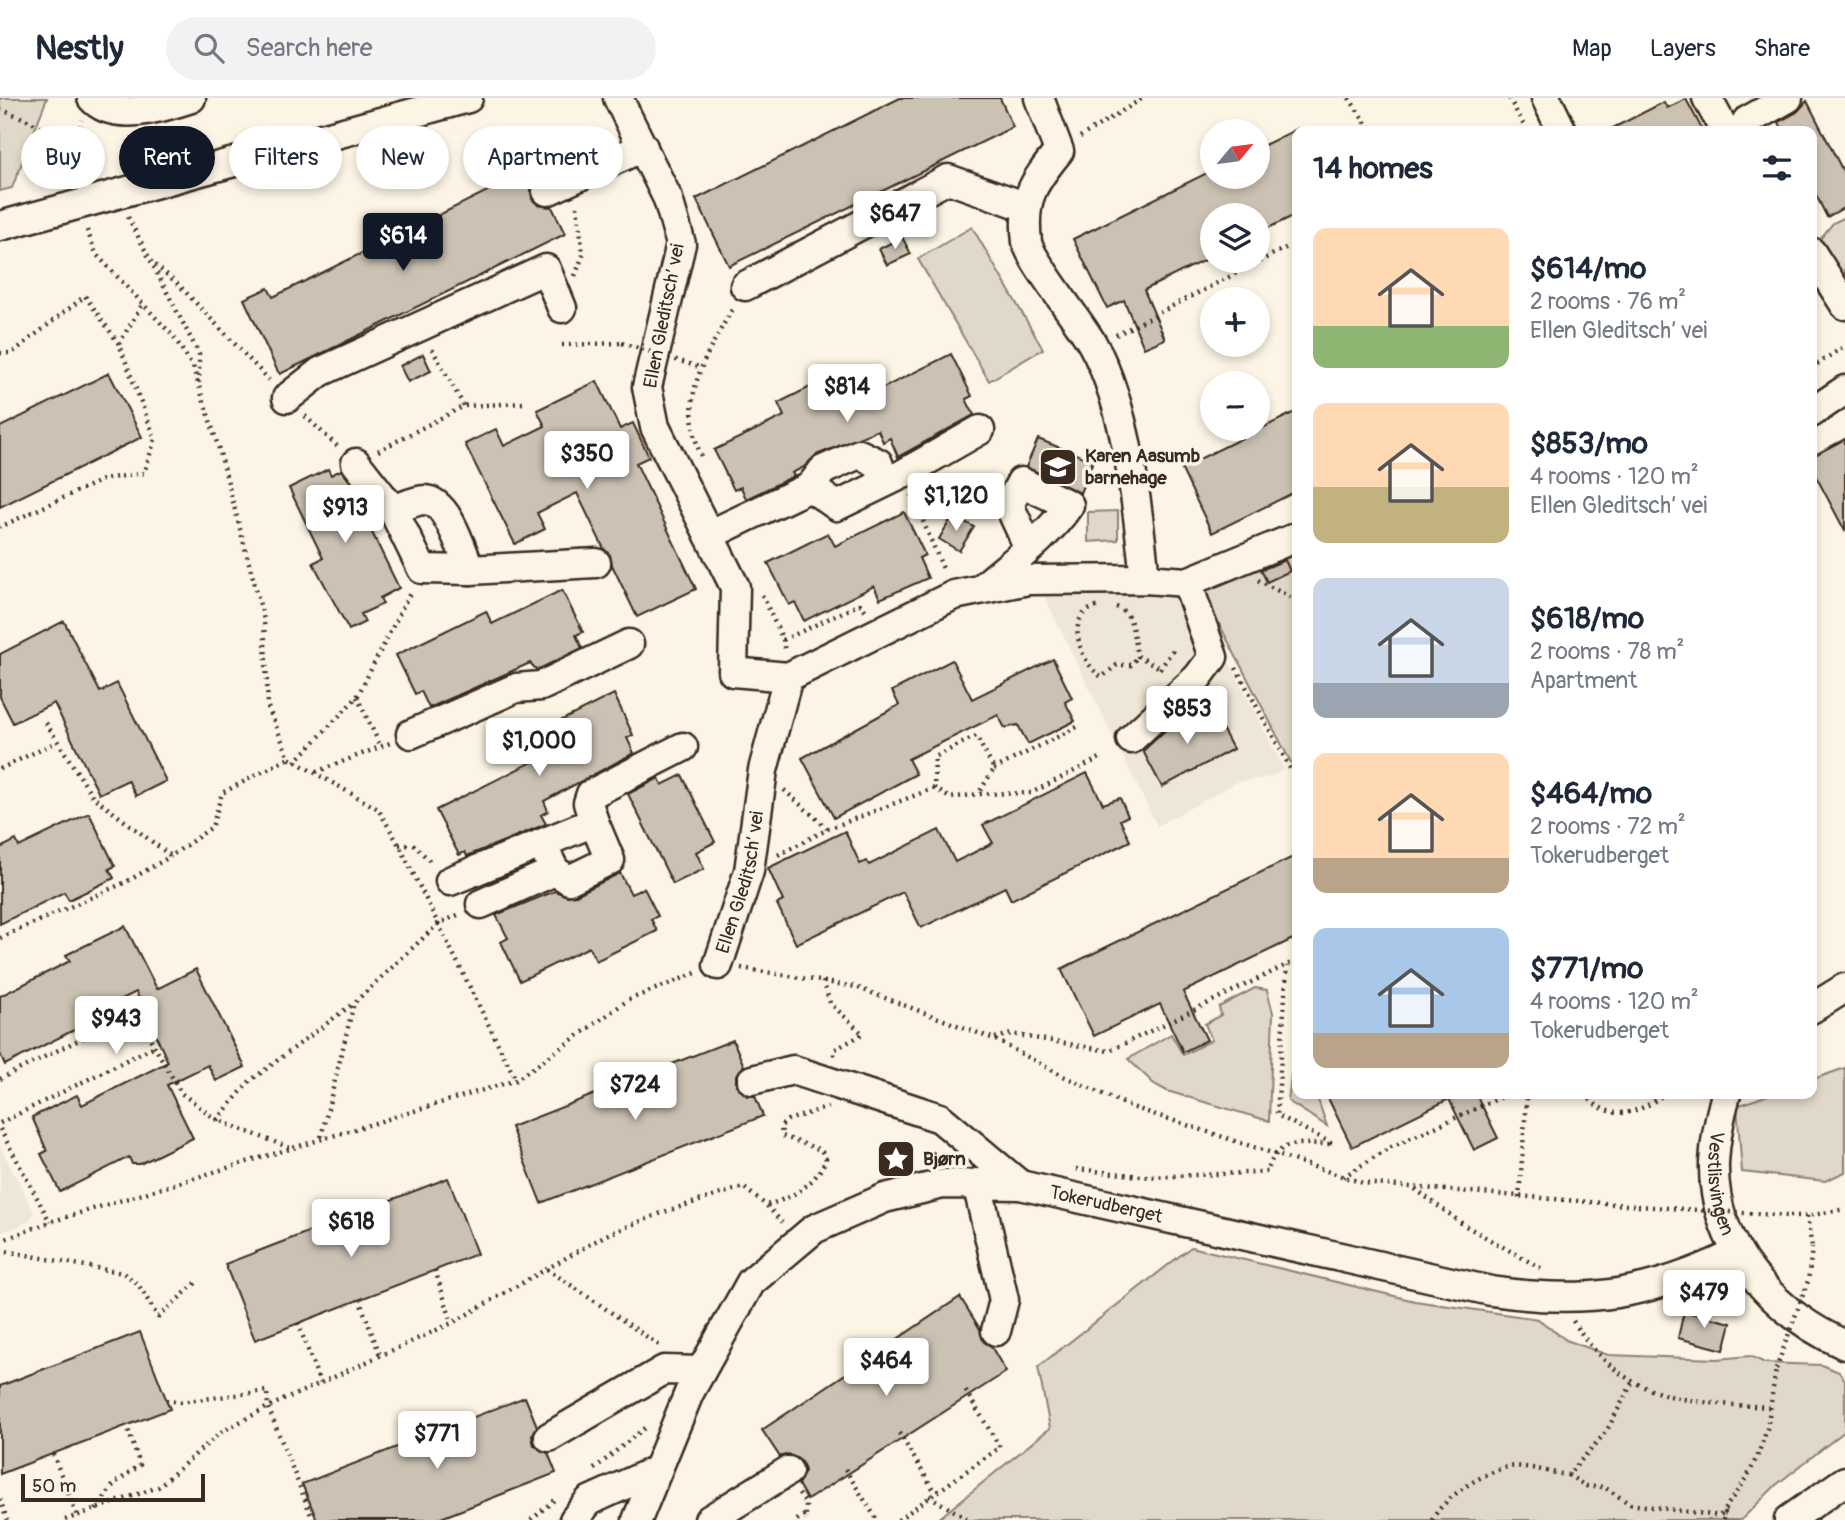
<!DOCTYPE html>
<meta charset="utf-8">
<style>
:root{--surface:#fff;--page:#f2f2f3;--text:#1f2937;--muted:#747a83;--line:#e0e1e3;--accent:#111827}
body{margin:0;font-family:Pangolin,sans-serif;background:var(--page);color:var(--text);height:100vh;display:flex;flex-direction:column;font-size:26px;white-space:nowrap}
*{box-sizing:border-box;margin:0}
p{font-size:23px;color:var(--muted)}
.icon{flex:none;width:38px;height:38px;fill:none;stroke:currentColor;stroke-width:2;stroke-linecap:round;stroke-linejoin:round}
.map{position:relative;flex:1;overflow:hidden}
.sheet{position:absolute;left:1292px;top:28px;width:525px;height:973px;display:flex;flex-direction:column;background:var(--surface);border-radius:14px;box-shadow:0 4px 10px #0003}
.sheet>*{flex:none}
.banner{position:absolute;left:21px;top:28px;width:665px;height:63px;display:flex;gap:14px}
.needle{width:46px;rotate:61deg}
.tools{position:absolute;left:1200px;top:21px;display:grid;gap:14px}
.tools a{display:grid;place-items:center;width:70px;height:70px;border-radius:50%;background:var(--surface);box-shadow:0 4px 10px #0003;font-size:35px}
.scale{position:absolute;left:21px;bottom:18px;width:184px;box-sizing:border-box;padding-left:7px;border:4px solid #3b2a1e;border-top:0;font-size:19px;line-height:24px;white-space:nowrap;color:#3b2a1e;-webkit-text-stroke:5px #fcf5e5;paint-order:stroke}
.price{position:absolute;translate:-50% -60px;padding:0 16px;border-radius:7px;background:#fff;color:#222;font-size:23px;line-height:46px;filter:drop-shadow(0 2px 4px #0008)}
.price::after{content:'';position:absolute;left:50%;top:42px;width:21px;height:16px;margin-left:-10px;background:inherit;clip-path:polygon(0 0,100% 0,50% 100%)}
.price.active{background:var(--accent);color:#fff}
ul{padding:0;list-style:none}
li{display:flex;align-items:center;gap:21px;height:175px;padding:0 21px}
li span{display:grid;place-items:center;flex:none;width:196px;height:140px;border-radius:14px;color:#555}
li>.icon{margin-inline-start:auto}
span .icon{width:84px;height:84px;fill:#fffc;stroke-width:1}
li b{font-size:30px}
h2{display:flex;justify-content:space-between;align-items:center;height:84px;padding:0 21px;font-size:30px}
.pill{padding:0 24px;border-radius:32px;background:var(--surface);box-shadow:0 4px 10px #0003;font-size:24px;line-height:63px}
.pill.active{background:var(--accent);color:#fff}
header{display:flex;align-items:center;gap:42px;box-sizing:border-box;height:98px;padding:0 35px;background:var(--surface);border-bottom:2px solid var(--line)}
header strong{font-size:33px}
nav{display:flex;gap:38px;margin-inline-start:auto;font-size:24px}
.search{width:490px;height:63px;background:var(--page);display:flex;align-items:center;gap:18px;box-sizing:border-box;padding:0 24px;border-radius:38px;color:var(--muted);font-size:26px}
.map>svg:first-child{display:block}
.built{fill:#eee6d6}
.green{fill:#e0d8c8;stroke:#8e8173;stroke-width:2}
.building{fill:#ccc2b3;stroke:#3b2a1e;stroke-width:2}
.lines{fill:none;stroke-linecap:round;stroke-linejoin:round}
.minor-casing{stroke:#3b2a1e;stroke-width:33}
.path{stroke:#3b2a1e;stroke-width:4.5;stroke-dasharray:2 5;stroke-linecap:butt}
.minor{stroke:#fcf5e5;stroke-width:28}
.path-bridge{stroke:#3b2a1e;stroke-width:4.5;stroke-dasharray:2 5;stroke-linecap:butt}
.labels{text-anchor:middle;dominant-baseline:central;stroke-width:7;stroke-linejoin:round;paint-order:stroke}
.street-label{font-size:19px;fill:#3b2a1e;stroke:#fcf5e5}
.poi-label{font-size:19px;font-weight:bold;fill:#3b2a1e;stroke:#fcf5e5;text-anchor:start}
</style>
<header>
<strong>Nestly</strong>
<div class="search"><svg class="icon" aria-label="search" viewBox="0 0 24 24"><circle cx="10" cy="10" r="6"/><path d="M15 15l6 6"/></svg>Search here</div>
<nav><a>Map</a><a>Layers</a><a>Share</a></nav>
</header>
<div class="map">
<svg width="1845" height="1422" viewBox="0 0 1845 1422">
<rect width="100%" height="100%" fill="#fcf5e5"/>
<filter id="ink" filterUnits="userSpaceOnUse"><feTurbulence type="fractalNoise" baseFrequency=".0143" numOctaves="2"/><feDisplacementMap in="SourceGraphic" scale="14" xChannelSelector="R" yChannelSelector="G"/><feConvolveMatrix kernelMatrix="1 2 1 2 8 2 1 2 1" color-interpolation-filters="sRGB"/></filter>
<g filter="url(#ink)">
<g class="built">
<polygon points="1179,496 1219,544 1284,671 1271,679 1237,684 1157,728 1044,498"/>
<polygon points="0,1048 34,1114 29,1124 0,1135"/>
</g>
<g class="green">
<polygon points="0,0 47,0 12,90 0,93"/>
<polygon points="1845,119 1845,201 1816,146 1833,125"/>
<polygon points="972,129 1043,251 989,283 918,161"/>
<polygon points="1118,413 1118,442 1088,444 1088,414"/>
<polygon points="1297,451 1297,676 1201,491"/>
<polygon points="1255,890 1267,892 1273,915 1269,1023 1167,993 1154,986 1128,961 1171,936 1183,957 1212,942 1205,926 1221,917 1219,909"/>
<polygon points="1297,928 1297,996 1316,996 1327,1028 1288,1003"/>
<polygon points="1845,970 1845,1074 1825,1083 1742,1074 1737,1008 1771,996 1811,996 1811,982"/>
<polygon points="1191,1149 1415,1203 1538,1221 1566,1242 1608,1257 1717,1261 1750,1258 1765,1265 1822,1267 1839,1274 1845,1282 1845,1333 1776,1387 1741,1422 937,1422 1050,1330 1038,1269"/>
</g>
<g class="building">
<polygon points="900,0 1000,0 1013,29 729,168 696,101"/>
<polygon points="1686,1 1703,33 1607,33 1664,4 1667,10"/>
<polygon points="1807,3 1845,77 1845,109 1827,119 1811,87 1811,33 1783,33 1779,24 1797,14"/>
<polygon points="1297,31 1297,116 1258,135 1258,117 1213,117 1213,158 1144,192 1165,241 1144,250 1124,202 1107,210 1073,141 1213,72 1213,79 1258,79 1258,50"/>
<polygon points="534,70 538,79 531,91 532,101 538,107 552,109 565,136 280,276 277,272 244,201 268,190 273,199"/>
<polygon points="902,139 911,156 887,167 879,151"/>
<polygon points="423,256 431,273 408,284 400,268"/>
<polygon points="951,256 972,298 966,301 974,317 898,359 890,340 883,344 878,332 816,357 804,369 792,375 794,378 746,401 741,389 734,392 714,352 784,318 778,305 838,275 853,305"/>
<polygon points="109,275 142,339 0,409 0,329"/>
<polygon points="597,283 620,331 633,325 649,359 636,365 696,491 637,519 612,467 610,457 604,451 577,395 537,415 545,431 515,446 465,346 496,331 504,348 545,328 537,312"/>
<polygon points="1297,313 1297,393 1212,435 1181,370"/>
<polygon points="1038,341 1093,363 1080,395 1026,369"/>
<polygon points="1845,341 1845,433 1811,369 1811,359"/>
<polygon points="328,371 331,377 341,372 375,416 365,420 399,490 380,500 383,506 361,516 365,524 349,532 313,465 323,460 289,390"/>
<polygon points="904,414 925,457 919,460 928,480 880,501 874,488 804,523 795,504 789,507 768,465 828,435 835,448"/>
<polygon points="953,417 974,429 959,453 939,441"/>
<polygon points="1285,462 1290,473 1267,484 1261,472"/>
<polygon points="562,492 583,534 576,537 582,550 537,572 530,565 429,610 421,593 415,596 396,557 486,513 492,526"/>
<polygon points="64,523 100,594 117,585 166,683 136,698 128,682 99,696 54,605 13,625 0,599 0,556"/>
<polygon points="1053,561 1072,600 1065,604 1075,623 1028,646 1018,627 1005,630 998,617 908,661 916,676 834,720 802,660 899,607 892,593 952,562 972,601"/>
<polygon points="614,596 633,637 627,640 634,655 544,703 548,713 541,717 546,726 467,758 465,754 459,757 436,712 534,663 524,641"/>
<polygon points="1209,606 1233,651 1162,689 1143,653 1171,627"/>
<polygon points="1087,675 1103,706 1120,700 1128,718 1120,722 1130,743 1011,802 1005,789 921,830 903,794 796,846 777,806 783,803 768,770 845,733 860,766 867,763 869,767 939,732 955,764 993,745 983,727"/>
<polygon points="682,677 715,744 696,754 704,771 673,786 628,696 659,680 662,687"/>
<polygon points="89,715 115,768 109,771 114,780 69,802 64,794 0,826 0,750 16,742 19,749"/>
<polygon points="1297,757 1297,839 1183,894 1207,942 1183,954 1160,906 1094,938 1061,871"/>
<polygon points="620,775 631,796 644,790 658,818 651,821 657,833 596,863 589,849 520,883 501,844 508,840 496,817 555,793 567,798 576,797"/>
<polygon points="125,828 157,891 196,871 245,969 216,983 208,967 167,987 193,1040 140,1066 132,1066 129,1059 60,1094 41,1056 47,1053 32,1019 77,997 82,1007 168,964 136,894 77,923 80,929 5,967 0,956 0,898 70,863 66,857"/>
<polygon points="733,942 744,968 736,977 736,987 747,998 755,998 763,1018 541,1105 511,1029"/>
<polygon points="1326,996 1476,996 1498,1040 1474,1052 1449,1001 1352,1049"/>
<polygon points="448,1080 477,1156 255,1242 225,1166"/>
<polygon points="960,1199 980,1231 984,1244 991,1248 1006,1274 807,1402 798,1386 805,1373 802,1364 788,1356 780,1359 762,1332"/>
<polygon points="1684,1213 1731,1225 1724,1252 1678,1240"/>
<polygon points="140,1234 170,1311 0,1376 0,1288"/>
<polygon points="525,1299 537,1328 532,1338 534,1347 548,1355 556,1375 436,1422 317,1422 302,1386"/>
</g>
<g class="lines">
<g class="minor-casing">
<g id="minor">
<path d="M92 0C114 25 164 9 191 0"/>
<polyline points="618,0 668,101 681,146 647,289 655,329 735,489 733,574 788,579"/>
<path d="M1039 0 1059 53C1032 86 1022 101 1027 144 1030 162 1081 225 1093 247 1127 308 1138 411 1145 481"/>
<polyline points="1546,0 1562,33"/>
<polyline points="1707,0 1725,33"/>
<polyline points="1741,33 1747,23 1788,0"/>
<polyline points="547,93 643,49"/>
<polyline points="0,128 468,0"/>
<polyline points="1811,154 1845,207"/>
<polyline points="745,188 948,81 1024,108"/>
<polyline points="287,300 320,274 546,171 562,210"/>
<polyline points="1811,315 1845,292"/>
<polyline points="356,365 393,412 422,471 470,472 596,465"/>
<polyline points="810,389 837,408 903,376 980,332"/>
<path d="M393 412C402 409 415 402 425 402 448 403 462 453 470 472"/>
<polyline points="709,437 810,389 823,372 859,356 878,365 884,383"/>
<path d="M982 490C1012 464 1047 440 1069 407L1021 384 1009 407 1029 450"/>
<polyline points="411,636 516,590 541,588 629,546"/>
<polyline points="1131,641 1198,579 1213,559 1187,484"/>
<polyline points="542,747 555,773 569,782 610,762 594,724"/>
<polyline points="450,783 594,724 588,705 591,696 683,649"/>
<polyline points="481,806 555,773"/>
<path id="s1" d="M718 867 749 773 763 672 788 579 954 497 1028 482 1145 481 1187 484 1297 439"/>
<polyline points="1811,911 1845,890"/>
<polyline points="752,982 793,972 940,1020 1020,1087"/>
<path id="s2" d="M1726 996C1720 1018 1715 1042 1714 1065 1712 1148 1773 1215 1845 1247"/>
<polyline points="977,1085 1004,1202 996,1233"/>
<polyline points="549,1339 664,1272 701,1273"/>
<polyline points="574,1422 589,1403 657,1372"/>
<path id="s3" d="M637 1422 689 1295 751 1184 814 1131 885 1100 943 1086 1020 1087 1491 1193C1586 1207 1651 1197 1737 1155"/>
<polyline points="709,1422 788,1373"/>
<polyline points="1789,1422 1845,1383"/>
</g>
</g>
<g class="path">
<polyline points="1349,0 1371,33"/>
<polyline points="1509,0 1527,33"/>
<path d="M0 12C36 22 64 40 72 78"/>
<polyline points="1080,39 1143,0"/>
<polyline points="68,62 82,22"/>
<polyline points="128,119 199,256 199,285"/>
<polyline points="87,132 96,156 174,239 193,269 219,351 264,522 268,609 289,660 378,711 399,747 516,982"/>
<polyline points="155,167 176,184 269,282"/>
<polyline points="575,178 583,157 577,108"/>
<polyline points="1116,237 1297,144"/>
<polyline points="119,246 143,205"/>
<polyline points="562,247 622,245"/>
<polyline points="432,251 464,308"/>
<polyline points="0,255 12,255 85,198 119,246 155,341 144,375 104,381 0,429"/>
<polyline points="1811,270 1845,248"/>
<polyline points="305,318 337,348"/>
<polyline points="378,353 464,308 524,305"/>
<path d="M701 358C678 298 704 261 733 210"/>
<polyline points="912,397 944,473"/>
<polyline points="1258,482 1297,503"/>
<polyline points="762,497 783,542 785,554"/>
<path d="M1097 509C1062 516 1081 567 1102 579L1117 567H1131L1138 558"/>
<path d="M1116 509C1137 516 1131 541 1138 558L1160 570"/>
<polyline points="783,542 860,506 866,513"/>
<polyline points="1236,570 1297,683"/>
<polyline points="1160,571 1175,549"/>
<polyline points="357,599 381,649"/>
<polyline points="46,625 93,699 171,758 212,729 222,695 289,660"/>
<polyline points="295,664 357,599 411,493"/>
<polyline points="0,671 56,644"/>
<polyline points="994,671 1079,628"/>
<polyline points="316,674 390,645"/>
<polyline points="934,690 950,700 978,696 1031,695 1102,659"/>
<polyline points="784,692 828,731"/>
<polyline points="399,747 414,747 433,766"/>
<polyline points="778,757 828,731 934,690 935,659 976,638 994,671 978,696"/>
<polyline points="0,840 126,784 171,758"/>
<polyline points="741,870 856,889 994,941 1061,977 1132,1009 1363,1085 1638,1108"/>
<polyline points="823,883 830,905 863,936 834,952 834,960"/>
<polyline points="995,940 1011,936 1109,953 1297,862"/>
<polyline points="0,981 135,914 181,995 217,1022 293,1051"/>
<path d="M1585 996C1608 1025 1638 1017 1664 996"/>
<polyline points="217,1022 250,983 354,905"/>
<polyline points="0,1025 153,949"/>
<polyline points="0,1031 50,1124"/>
<polyline points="321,1039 354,905 438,826 460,816"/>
<path d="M1076 1071 1150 1079 1267 1074C1278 1038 1301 1047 1333 1046L1277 1017 1287 868"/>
<polyline points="1343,1079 1389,1050 1508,996"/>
<polyline points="1415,1091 1464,1127 1544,1172"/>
<polyline points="1519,1100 1527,996"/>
<polyline points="767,1108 782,1124"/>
<polyline points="1790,1118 1807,1118 1845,1111"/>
<polyline points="1807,1118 1812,1150"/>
<polyline points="0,1143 50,1124 516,982 628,902 696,875"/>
<polyline points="0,1152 123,1175 138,1186 158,1219 196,1185 199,1188"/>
<polyline points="547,1171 659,1247"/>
<polyline points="435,1172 452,1225"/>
<polyline points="359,1201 380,1257"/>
<path d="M1573 1223C1624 1303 1681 1304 1769 1309"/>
<polyline points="298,1225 320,1285"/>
<polyline points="166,1302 180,1304 267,1293 268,1309 313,1422"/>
<polyline points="899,1335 935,1394"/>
<polyline points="53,1356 77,1418"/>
<polyline points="594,1371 647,1328"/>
<polyline points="845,1371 877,1422"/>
<polyline points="1568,1377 1586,1388 1604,1389 1630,1406 1720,1418"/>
<polyline points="799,1396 806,1406 806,1422"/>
<polyline points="929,1398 969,1422"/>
<polyline points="0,1401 7,1422"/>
<polyline points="96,1412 114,1386 140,1367 127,1328"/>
<path d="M65 1422 158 1389 221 1334 268 1309 452 1225 606 1137 667 1113 743 1089 766 1107C791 1101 816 1086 826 1061L821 1052 782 1038 781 1028 788 1022 828 1009"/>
<polyline points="531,1422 554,1402"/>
<polyline points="797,1422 807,1415"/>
<polyline points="898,1422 1000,1349 965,1292"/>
<path d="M1432 1422C1444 1399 1482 1375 1508 1369 1524 1366 1551 1375 1568 1377L1606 1334 1632 1285"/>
<polyline points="1723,1422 1725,1415 1720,1418 1750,1374 1759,1354 1767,1331 1776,1271"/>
</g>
<use href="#minor" class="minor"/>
<g class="path-bridge">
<polyline points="622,245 699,269"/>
<polyline points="1638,1108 1790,1118"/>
<polyline points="1776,1271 1808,1183 1812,1150"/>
</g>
</g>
</g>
<defs>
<g id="school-square" transform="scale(2.0125)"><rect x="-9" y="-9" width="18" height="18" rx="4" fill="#3b2a1e" stroke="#fcf5e5"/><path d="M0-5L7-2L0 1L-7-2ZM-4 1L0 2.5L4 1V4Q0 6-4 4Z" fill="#fff"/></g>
<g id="sight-square" transform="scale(2.0125)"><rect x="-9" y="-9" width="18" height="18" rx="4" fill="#3b2a1e" stroke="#fcf5e5"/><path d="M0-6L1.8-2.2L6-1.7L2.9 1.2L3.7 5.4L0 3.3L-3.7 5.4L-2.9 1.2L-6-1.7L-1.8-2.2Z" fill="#fff"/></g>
</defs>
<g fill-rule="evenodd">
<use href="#school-square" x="1058" y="369"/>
<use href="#sight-square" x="896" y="1061"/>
</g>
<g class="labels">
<g class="street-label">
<text transform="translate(664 218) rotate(-79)">Ellen Gleditsch’ vei</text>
<text stroke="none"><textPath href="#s1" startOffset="86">Ellen Gleditsch’ vei</textPath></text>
<text stroke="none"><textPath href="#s2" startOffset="91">Vestlisvingen</textPath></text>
<text stroke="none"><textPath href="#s3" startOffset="649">Tokerudberget</textPath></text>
</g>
<g class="poi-label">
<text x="1085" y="358">Karen Aasumb<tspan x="1085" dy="22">barnehage</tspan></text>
<text x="923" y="1061">Bjørn</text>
</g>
</g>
</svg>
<div class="tools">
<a><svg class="needle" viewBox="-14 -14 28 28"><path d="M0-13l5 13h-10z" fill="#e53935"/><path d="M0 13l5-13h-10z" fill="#747a83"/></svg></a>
<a><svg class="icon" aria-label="layers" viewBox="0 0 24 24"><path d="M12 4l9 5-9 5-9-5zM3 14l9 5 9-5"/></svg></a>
<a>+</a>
<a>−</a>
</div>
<div class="scale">50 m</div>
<b class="price" style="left:895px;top:153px">$647</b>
<b class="price active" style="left:403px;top:175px">$614</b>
<b class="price" style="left:847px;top:326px">$814</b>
<b class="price" style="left:587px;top:393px">$350</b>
<b class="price" style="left:956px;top:435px">$1,120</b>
<b class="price" style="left:345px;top:447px">$913</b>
<b class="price" style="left:1187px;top:648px">$853</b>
<b class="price" style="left:539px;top:680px">$1,000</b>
<b class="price" style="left:116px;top:958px">$943</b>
<b class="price" style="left:635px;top:1024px">$724</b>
<b class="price" style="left:351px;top:1161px">$618</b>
<b class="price" style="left:1704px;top:1232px">$479</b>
<b class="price" style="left:886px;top:1300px">$464</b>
<b class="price" style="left:437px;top:1373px">$771</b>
<div class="banner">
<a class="pill">Buy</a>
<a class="pill active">Rent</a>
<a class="pill">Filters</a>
<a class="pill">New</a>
<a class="pill">Apartment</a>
</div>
<section class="sheet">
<h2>14 homes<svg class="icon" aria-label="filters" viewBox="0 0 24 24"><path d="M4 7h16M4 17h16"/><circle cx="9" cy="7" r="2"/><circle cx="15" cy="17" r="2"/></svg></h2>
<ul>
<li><span style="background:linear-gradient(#ffd9b3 70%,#8fb573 0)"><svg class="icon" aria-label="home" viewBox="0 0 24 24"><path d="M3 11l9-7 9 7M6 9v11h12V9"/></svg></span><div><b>$614/mo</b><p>2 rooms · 76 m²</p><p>Ellen Gleditsch’ vei</p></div></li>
<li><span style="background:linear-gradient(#ffd9b3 60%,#c2b280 0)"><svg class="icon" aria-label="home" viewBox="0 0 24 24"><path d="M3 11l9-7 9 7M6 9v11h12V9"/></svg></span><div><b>$853/mo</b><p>4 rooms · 120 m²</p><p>Ellen Gleditsch’ vei</p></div></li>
<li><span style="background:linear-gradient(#c9d6e8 75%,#9aa5b1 0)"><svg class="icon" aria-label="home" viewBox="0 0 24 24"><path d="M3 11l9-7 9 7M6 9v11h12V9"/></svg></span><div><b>$618/mo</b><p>2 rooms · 78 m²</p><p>Apartment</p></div></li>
<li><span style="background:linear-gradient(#ffd9b3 75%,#b9a48a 0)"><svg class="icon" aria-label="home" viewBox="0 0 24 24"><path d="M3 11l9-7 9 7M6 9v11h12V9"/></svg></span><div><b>$464/mo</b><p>2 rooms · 72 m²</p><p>Tokerudberget</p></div></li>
<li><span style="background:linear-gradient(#a9c7e8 75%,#b9a48a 0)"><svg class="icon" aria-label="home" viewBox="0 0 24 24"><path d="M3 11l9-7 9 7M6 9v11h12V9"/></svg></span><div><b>$771/mo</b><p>4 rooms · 120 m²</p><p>Tokerudberget</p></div></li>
</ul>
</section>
</div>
